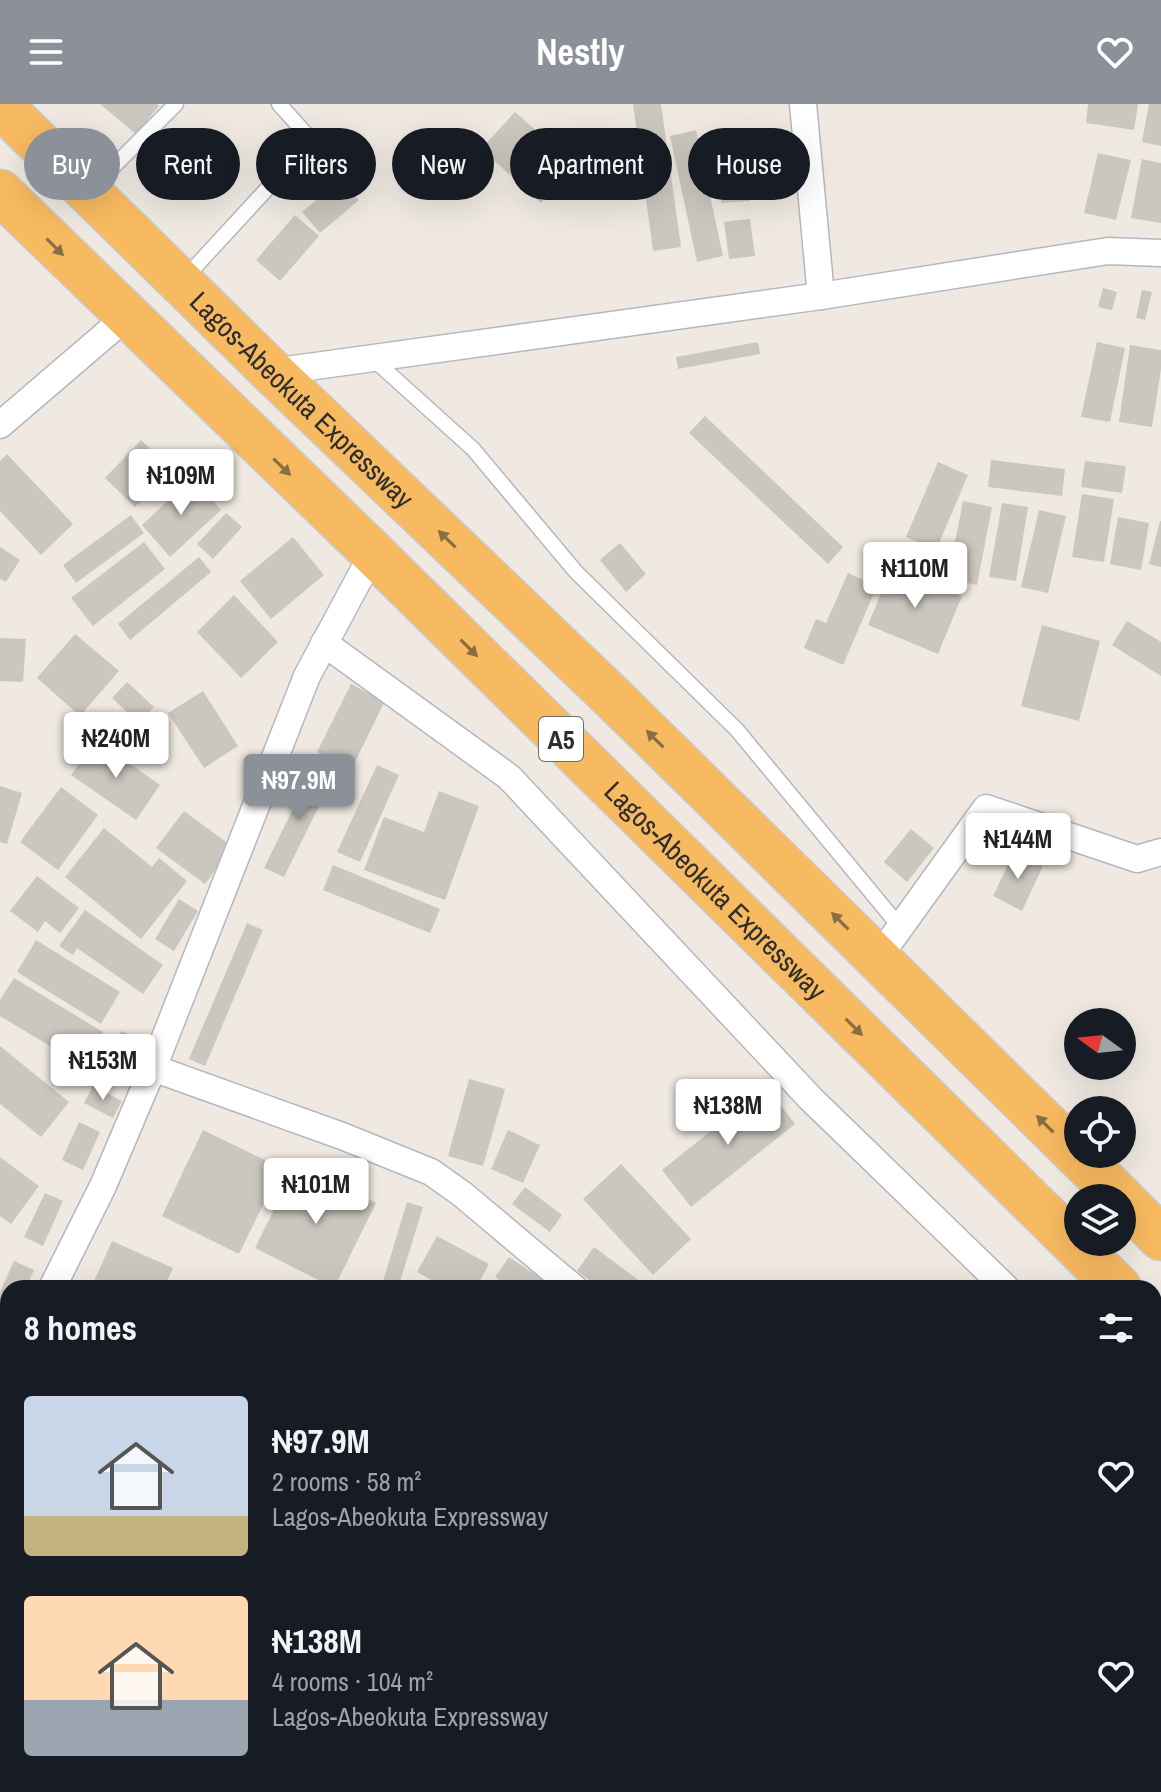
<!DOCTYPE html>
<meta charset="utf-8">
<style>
:root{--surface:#171b24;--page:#20242c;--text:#f1f3f6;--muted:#9ea1a6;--accent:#8c9099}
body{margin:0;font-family:"Archivo Narrow",sans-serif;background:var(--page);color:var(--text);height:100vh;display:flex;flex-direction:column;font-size:30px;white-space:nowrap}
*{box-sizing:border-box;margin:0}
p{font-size:26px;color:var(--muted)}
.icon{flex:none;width:44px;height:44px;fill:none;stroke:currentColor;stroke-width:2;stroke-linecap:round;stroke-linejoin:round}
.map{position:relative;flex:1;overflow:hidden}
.sheet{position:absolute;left:0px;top:1176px;width:1162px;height:512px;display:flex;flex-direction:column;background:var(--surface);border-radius:24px 24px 0 0;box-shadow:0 8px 32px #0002}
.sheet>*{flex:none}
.hud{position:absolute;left:24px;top:24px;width:1114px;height:72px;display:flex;gap:16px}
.needle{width:52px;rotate:285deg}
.buttons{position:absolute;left:1064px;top:904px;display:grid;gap:16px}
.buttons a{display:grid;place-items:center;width:72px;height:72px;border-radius:50%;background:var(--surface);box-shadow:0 8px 32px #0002;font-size:40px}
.price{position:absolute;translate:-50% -68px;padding:0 18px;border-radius:8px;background:#fff;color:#222;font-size:26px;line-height:52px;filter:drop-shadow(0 2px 4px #0008)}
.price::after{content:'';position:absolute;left:50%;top:48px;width:24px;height:18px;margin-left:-12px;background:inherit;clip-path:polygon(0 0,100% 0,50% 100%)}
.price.selected{background:var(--accent);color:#fff}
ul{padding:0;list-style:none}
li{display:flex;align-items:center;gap:24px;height:200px;padding:0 24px}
li span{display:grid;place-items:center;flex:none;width:224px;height:160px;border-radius:8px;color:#555}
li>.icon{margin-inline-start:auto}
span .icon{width:96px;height:96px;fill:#fffc;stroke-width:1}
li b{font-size:34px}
h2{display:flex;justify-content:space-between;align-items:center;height:96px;padding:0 24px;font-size:34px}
.tag{padding:0 28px;border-radius:36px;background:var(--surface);box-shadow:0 8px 32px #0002;font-size:28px;line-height:72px}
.tag.selected{background:var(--accent);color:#fff}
header{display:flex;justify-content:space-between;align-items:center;height:104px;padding:0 24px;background:var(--accent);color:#fff;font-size:36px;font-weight:700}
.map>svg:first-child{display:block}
.building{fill:#cbc7bf}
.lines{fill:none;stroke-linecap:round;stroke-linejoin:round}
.service-casing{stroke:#b4b7c1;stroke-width:17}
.minor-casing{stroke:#b4b7c1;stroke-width:29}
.trunk-casing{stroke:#c9c9c9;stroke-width:47}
.service{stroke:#fff;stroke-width:14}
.minor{stroke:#fff;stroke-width:26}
.trunk{stroke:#f8ba60;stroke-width:44}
.oneway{fill:#896d44}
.labels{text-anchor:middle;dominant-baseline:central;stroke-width:6;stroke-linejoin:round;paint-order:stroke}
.shield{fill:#fff;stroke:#6d6d6d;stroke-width:2}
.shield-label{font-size:26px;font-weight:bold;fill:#2e2e2e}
.street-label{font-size:28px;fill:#2e2e2e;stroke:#fff}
</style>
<header><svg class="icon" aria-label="menu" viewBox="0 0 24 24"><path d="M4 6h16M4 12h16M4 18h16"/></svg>Nestly<svg class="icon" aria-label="heart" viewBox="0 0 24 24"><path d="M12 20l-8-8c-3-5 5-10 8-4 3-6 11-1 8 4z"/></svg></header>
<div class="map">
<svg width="1161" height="1688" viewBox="0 0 1161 1688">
<rect width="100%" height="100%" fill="#efe9e1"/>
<g class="building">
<polygon points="100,0 157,0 159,2 136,30"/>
<polygon points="633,0 661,0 681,143 653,147"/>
<polygon points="1088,0 1138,0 1134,26 1086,19"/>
<polygon points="1149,0 1161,0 1161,42 1142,38"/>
<polygon points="515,8 574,60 541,99 481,45"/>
<polygon points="696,26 723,152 697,158 670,32"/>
<polygon points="791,37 794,82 749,85 750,97 721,99 717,43"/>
<polygon points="1098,49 1131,56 1116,116 1084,109"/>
<polygon points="1142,55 1161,59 1161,119 1131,114"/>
<polygon points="341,75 359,96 320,129 302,108"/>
<polygon points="295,111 319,132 280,177 256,156"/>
<polygon points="750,115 755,152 729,155 724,118"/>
<polygon points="1103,184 1117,188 1112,206 1098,203"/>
<polygon points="1142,186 1152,188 1145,216 1136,214"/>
<polygon points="758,238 760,250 678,265 676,253"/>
<polygon points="1097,238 1125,244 1110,318 1081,313"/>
<polygon points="1130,241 1161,246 1161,265 1152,323 1119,318"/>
<polygon points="705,312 843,443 828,460 689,329"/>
<polygon points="141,336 171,365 135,403 105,374"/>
<polygon points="7,350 73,420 41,451 0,407 0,357"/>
<polygon points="991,356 1065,365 1062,392 988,383"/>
<polygon points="1085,357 1126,362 1122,389 1081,383"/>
<polygon points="938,358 968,371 936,446 906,433"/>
<polygon points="192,374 221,406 170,453 142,421"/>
<polygon points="1082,390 1114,395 1104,458 1072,453"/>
<polygon points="963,397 992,403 977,481 948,475"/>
<polygon points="1002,399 1028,403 1016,477 989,473"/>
<polygon points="1039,406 1066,412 1048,489 1021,483"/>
<polygon points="226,409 242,423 213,455 197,440"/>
<polygon points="131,411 144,429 76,479 63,461"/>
<polygon points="1118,413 1149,419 1141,466 1110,460"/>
<polygon points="1160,417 1161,417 1161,463 1149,460"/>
<polygon points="293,433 324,471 271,515 240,477"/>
<polygon points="144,438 165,465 93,522 71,494"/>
<polygon points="620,439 646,470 626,488 600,456"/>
<polygon points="0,443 20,456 6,478 0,475"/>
<polygon points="199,453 211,468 130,536 118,520"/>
<polygon points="892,463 962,492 938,550 868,521"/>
<polygon points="848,469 877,482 843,561 804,544 816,515 826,519"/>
<polygon points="234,491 278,538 241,574 197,528"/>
<polygon points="1127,517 1161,538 1161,572 1112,541"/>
<polygon points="1042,521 1100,537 1079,617 1021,602"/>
<polygon points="75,530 119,567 80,612 37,574"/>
<polygon points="0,534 26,535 23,578 0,577"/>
<polygon points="127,578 154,603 139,619 112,594"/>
<polygon points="351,580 385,597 351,666 317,648"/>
<polygon points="203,587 238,642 204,664 168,609"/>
<polygon points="156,615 169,629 153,645 140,631"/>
<polygon points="96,636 160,681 136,716 71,671"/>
<polygon points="377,661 399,671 360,758 337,748"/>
<polygon points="314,662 334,672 284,773 264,764"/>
<polygon points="0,682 22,689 7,740 0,738"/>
<polygon points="61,683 98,711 58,766 20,738"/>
<polygon points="439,687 479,702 445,796 364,766 384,713 424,728"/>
<polygon points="184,707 233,743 205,780 156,744"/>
<polygon points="104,724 152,763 159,754 187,777 141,835 65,773"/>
<polygon points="911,725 934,744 907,778 884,758"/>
<polygon points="1014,748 1043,762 1022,807 993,792"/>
<polygon points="333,761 440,805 430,829 323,786"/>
<polygon points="37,772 79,804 60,829 45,817 38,828 10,807"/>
<polygon points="179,795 198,807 174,847 155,835"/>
<polygon points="85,806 163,861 143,890 77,844 73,851 59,842"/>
<polygon points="247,819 263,826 205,962 189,955"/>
<polygon points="36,836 120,888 101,920 17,868"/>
<polygon points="14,874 103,928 83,962 0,912 0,896"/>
<polygon points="121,927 146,937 130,972 106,962"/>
<polygon points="0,942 69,998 41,1033 0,1000"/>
<polygon points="469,975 505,985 483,1062 448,1052"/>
<polygon points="93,982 122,997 113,1014 84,999"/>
<polygon points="766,983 795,1020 691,1103 662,1066"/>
<polygon points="79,1018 100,1028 83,1066 62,1056"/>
<polygon points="203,1026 281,1064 239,1150 162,1112"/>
<polygon points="508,1026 540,1041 523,1079 491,1065"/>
<polygon points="0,1053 39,1082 11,1120 0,1112"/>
<polygon points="297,1059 376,1099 334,1184 255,1144"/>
<polygon points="621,1060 691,1135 653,1171 583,1095"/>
<polygon points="525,1083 562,1111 550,1128 512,1100"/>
<polygon points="45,1089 63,1097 43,1142 24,1133"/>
<polygon points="407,1098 423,1103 398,1184 381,1184"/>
<polygon points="437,1132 489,1160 476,1184 446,1184 417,1168"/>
<polygon points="112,1137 173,1164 164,1184 91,1184"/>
<polygon points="594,1143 649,1184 600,1184 577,1167"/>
<polygon points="509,1153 555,1184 512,1184 495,1173"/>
<polygon points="14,1157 34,1166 26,1184 8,1184 8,1210 0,1206 0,1188"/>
<polygon points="8,1410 8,1454 0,1447 0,1419"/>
<polygon points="0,1456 8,1463 8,1493 0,1502"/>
<rect x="0" y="1531" width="8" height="60"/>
<rect x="0" y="1601" width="8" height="37"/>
<polygon points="1156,1637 1161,1642 1161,1688 1153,1688 1144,1680 1154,1680 1154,1640"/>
<polygon points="8,1652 8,1680 41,1680 41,1688 0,1688 0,1653"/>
<polygon points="124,1680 170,1680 171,1688 125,1688"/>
<polygon points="292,1680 340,1680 331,1688 299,1688"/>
<polygon points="653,1680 694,1680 686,1688 646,1688"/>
<polygon points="706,1680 751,1680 744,1688 699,1688"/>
<polygon points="827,1680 882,1680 889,1688 835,1688"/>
<polygon points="1050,1680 1129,1680 1138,1688 1046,1688 1045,1687"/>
</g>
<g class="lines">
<g class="service-casing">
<g id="service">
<polyline points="92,84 176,0"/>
<polyline points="184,175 301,48 307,31 279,0"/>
<polyline points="372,254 473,345 576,468 737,626 900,823"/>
</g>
</g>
<g class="minor-casing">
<g id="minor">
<polyline points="803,0 821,192"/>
<polyline points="272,268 821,192 1108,147 1161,149"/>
<polyline points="0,321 126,213"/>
<polyline points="324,539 509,673 811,995 1006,1184"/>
<polyline points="878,854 986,704 1137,755 1161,748"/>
<polyline points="153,964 342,1032 431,1068 462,1090 574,1184"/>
<polyline points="52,1184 103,1082 153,964 307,572 373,449"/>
<polyline points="0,1234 8,1237"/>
<polyline points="0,1282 8,1265"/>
<polyline points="1154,1322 1161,1329"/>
<polyline points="1154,1470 1161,1462"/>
<polyline points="538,1680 548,1688"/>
<polyline points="955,1688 963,1680"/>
</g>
</g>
<g class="trunk-casing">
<g id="trunk">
<path id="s1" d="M0 1 272 268 614 595 1121 1094"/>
<path id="s2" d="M0 88 373 449 1119 1184"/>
<polyline points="1122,1095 1161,1134"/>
<polyline points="1154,1219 1161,1225"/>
</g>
</g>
<use href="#service" class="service"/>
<use href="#minor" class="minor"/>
<use href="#trunk" class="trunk"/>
</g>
<defs><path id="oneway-solid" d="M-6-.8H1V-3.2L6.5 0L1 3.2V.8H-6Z" transform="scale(2)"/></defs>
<g class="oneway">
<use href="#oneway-solid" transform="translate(55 143) rotate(45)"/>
<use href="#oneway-solid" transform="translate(282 363) rotate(44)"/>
<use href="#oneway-solid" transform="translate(447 435) rotate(-136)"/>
<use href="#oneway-solid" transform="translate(469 544) rotate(45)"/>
<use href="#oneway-solid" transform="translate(655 635) rotate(-135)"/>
<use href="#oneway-solid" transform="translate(840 817) rotate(-135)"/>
<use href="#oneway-solid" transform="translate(854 923) rotate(45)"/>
<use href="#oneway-solid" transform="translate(1045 1020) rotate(-135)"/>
</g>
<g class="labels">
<rect class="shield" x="539" y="613" width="44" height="44" rx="6"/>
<g class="shield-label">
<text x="561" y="635">A5</text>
</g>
<g class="street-label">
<text stroke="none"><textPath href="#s1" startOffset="422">Lagos-Abeokuta Expressway</textPath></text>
<text stroke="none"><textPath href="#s2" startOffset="1000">Lagos-Abeokuta Expressway</textPath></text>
</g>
</g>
</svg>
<div class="buttons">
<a><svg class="needle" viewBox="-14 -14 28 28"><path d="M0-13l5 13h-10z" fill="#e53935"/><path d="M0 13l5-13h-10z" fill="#9ea1a6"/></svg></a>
<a><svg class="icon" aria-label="locate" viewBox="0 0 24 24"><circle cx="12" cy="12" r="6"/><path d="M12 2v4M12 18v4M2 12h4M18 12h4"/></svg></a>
<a><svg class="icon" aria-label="layers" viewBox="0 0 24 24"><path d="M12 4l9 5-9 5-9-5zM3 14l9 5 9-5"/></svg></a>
</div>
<b class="price" style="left:181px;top:413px">₦109M</b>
<b class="price" style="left:915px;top:506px">₦110M</b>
<b class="price" style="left:116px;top:676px">₦240M</b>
<b class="price selected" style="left:299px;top:718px">₦97.9M</b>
<b class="price" style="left:1018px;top:777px">₦144M</b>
<b class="price" style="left:103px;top:998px">₦153M</b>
<b class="price" style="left:728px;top:1043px">₦138M</b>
<b class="price" style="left:316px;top:1122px">₦101M</b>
<div class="hud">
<a class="tag selected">Buy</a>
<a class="tag">Rent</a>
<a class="tag">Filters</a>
<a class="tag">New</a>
<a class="tag">Apartment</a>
<a class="tag">House</a>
</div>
<section class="sheet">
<h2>8 homes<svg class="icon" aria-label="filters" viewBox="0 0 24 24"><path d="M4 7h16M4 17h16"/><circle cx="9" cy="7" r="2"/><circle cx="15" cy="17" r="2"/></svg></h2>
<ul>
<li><span style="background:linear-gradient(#c9d6e8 75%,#c2b280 0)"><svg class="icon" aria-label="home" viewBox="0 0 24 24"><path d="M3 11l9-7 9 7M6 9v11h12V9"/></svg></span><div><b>₦97.9M</b><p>2 rooms · 58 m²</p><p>Lagos-Abeokuta Expressway</p></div><svg class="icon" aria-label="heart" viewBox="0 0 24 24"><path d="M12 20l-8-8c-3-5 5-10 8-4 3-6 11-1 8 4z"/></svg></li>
<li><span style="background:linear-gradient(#ffd9b3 65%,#9aa5b1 0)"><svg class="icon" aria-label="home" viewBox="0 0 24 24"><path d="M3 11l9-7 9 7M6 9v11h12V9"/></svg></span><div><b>₦138M</b><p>4 rooms · 104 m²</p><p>Lagos-Abeokuta Expressway</p></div><svg class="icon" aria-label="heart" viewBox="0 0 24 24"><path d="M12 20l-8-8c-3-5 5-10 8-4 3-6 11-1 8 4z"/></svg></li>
</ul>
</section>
</div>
